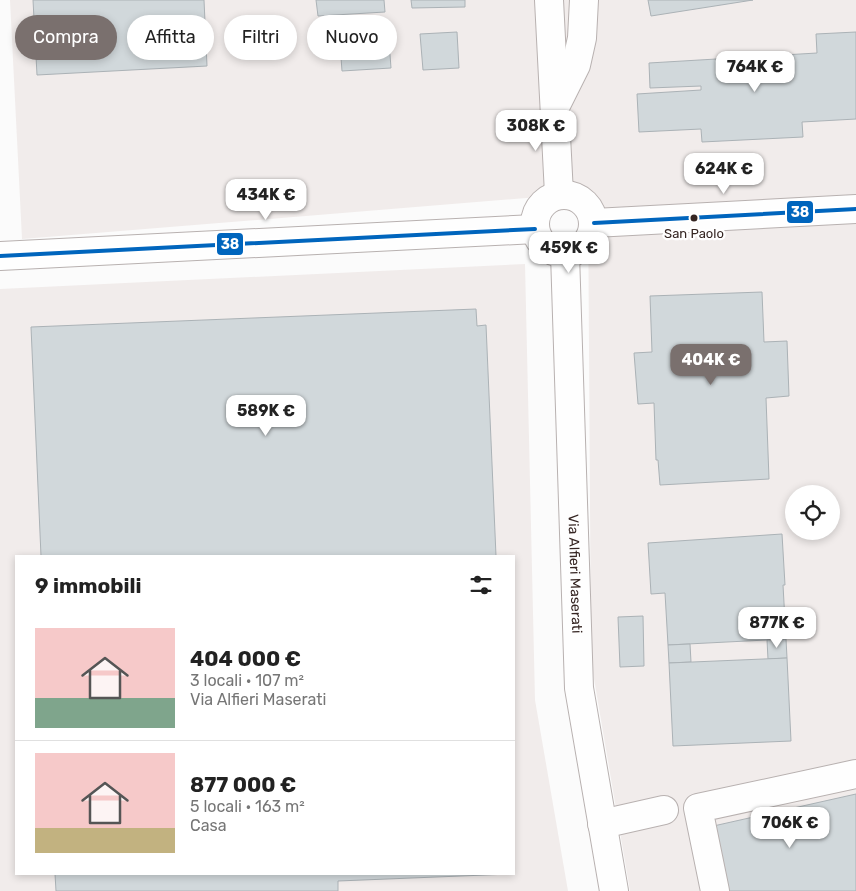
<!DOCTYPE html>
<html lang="it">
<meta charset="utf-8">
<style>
:root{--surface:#fff;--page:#f2f2f2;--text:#222;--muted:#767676;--line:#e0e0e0;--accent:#7a706e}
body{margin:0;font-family:Rubik,sans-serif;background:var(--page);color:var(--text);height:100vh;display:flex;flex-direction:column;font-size:19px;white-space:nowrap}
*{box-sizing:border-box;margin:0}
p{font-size:16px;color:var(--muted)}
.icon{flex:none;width:28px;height:28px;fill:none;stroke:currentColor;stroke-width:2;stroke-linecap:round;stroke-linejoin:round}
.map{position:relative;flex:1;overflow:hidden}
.panel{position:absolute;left:15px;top:555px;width:500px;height:320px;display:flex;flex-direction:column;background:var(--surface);border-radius:0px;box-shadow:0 2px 8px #0003}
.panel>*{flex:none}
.hud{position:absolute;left:15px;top:15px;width:500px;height:45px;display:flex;gap:10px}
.controls{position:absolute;left:785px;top:485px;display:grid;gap:10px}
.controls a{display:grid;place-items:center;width:55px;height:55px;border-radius:50%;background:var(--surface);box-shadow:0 2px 8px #0003;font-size:25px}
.price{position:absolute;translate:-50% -42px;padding:0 11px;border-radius:10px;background:#fff;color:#222;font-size:16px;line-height:32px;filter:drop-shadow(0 1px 2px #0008)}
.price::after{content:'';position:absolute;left:50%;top:30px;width:15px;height:11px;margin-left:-8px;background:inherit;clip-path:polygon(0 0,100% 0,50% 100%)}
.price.current{background:var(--accent);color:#fff}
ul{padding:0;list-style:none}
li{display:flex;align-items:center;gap:15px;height:125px;padding:0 20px}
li+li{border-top:1px solid var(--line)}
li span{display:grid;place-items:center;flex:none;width:140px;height:100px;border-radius:0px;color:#555}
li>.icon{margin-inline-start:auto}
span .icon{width:60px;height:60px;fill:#fffc;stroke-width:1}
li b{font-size:21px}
h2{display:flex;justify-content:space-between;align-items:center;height:60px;padding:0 20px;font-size:21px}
.chip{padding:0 18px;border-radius:22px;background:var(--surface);box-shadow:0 2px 8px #0003;font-size:18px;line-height:45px}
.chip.current{background:var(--accent);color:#fff}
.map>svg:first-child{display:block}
.built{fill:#f1eceb;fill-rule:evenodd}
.building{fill:#d1d8db;stroke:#abb2b6}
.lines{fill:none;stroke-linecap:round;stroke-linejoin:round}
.minor-casing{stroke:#b8b1b0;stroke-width:30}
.minor{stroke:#fefefe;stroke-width:28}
.bus-1-casing{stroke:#fff;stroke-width:8}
.bus-1{stroke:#0065bd;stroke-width:4}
.bus-dot{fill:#352522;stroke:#fff;stroke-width:2}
.labels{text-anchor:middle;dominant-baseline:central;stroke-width:4.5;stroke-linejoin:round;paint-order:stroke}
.bus-label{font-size:13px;fill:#352522;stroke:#fff}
.street-label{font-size:14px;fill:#352522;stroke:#fff}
.line-badge{stroke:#fff;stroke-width:2}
.badge-label{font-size:14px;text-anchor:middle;font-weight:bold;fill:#fff}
</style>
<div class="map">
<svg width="856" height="891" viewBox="0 0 856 891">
<rect width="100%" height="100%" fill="#fbfbfb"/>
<g class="built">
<path d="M10 0H856V891H630L591 661 588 193 22 239ZM794 494H831V531H794Z"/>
<path d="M525 264 535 700 568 891H0V289ZM16 556H514V874H16Z"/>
</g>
<g class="building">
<polygon points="33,0 204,0 207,66 37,75"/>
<polygon points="316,0 384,0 385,12 318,16"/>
<polygon points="411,0 465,0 465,7 412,8"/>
<polygon points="648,0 753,0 651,16"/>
<polygon points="457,32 459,68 423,70 420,34"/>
<polygon points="856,32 856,119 802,122 803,137 702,142 701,129 639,132 637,94 701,90 701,86 650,88 649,63 817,53 816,34"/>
<polygon points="389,41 391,68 342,71 340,44"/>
<polygon points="762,292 764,342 787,341 789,396 766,398 769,479 660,485 658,460 656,460 654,403 638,404 634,353 652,352 650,296"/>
<polygon points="476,309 477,326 486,325 496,556 41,556 31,327"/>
<polygon points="782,534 785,585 783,585 786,639 668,645 665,593 651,594 648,543"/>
<polygon points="643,616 644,666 620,667 618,617"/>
<polygon points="786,639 787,658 768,659 767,640"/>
<polygon points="690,644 691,662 669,663 668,645"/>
<polygon points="787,658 791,741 673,746 669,663"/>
<polygon points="856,794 856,891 723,891 709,827"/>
<polygon points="55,874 510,874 338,881 338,891 56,891"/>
</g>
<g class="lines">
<g class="minor-casing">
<g id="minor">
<polyline points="549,0 559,194"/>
<polyline points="555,107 576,65 582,38 584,0"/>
<circle cx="564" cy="224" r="29"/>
<polyline points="594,223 856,209"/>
<path id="s1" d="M565 254 579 688 614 891"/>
<polyline points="0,256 535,229"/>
<polyline points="602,824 664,810"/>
<polyline points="715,891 698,808 856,774"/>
</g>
</g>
<use href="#minor" class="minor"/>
<g class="bus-1-casing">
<g id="bus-1">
<polyline points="594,223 856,209"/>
<polyline points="0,256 535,229"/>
</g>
</g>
<use href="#bus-1" class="bus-1"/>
</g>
<circle class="bus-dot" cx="694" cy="218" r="4.5"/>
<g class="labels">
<g class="bus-label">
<text x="694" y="233">San Paolo</text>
</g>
<g class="street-label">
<text stroke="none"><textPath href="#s1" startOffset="320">Via Alfieri Maserati</textPath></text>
</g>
</g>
<g class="line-badge">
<rect x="786" y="200" width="28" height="24" rx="5" fill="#0065bd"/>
<rect x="216" y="232" width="28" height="24" rx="5" fill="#0065bd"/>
</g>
<g class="badge-label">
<text x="800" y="217">38</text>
<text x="230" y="249">38</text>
</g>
</svg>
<div class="controls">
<a><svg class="icon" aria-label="locate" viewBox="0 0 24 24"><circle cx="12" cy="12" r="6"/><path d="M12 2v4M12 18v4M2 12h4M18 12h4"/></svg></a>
</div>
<b class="price" style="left:755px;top:93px">764K €</b>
<b class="price" style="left:536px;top:152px">308K €</b>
<b class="price" style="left:724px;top:195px">624K €</b>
<b class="price" style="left:266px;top:221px">434K €</b>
<b class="price" style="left:569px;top:274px">459K €</b>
<b class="price current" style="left:711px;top:386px">404K €</b>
<b class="price" style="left:266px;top:437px">589K €</b>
<b class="price" style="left:777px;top:649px">877K €</b>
<b class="price" style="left:790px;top:849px">706K €</b>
<div class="hud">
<a class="chip current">Compra</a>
<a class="chip">Affitta</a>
<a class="chip">Filtri</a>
<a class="chip">Nuovo</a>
</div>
<section class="panel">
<h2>9 immobili<svg class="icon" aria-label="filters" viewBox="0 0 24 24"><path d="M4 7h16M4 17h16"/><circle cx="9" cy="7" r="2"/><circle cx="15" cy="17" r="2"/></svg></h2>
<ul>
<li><span style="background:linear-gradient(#f6c9c9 70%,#7fa58c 0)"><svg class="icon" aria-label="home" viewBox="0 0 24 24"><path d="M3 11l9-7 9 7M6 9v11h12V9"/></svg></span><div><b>404 000 €</b><p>3 locali · 107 m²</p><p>Via Alfieri Maserati</p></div></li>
<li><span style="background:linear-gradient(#f6c9c9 75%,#c2b280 0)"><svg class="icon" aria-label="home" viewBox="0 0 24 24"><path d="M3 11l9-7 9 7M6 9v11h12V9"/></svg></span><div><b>877 000 €</b><p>5 locali · 163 m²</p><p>Casa</p></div></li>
</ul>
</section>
</div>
